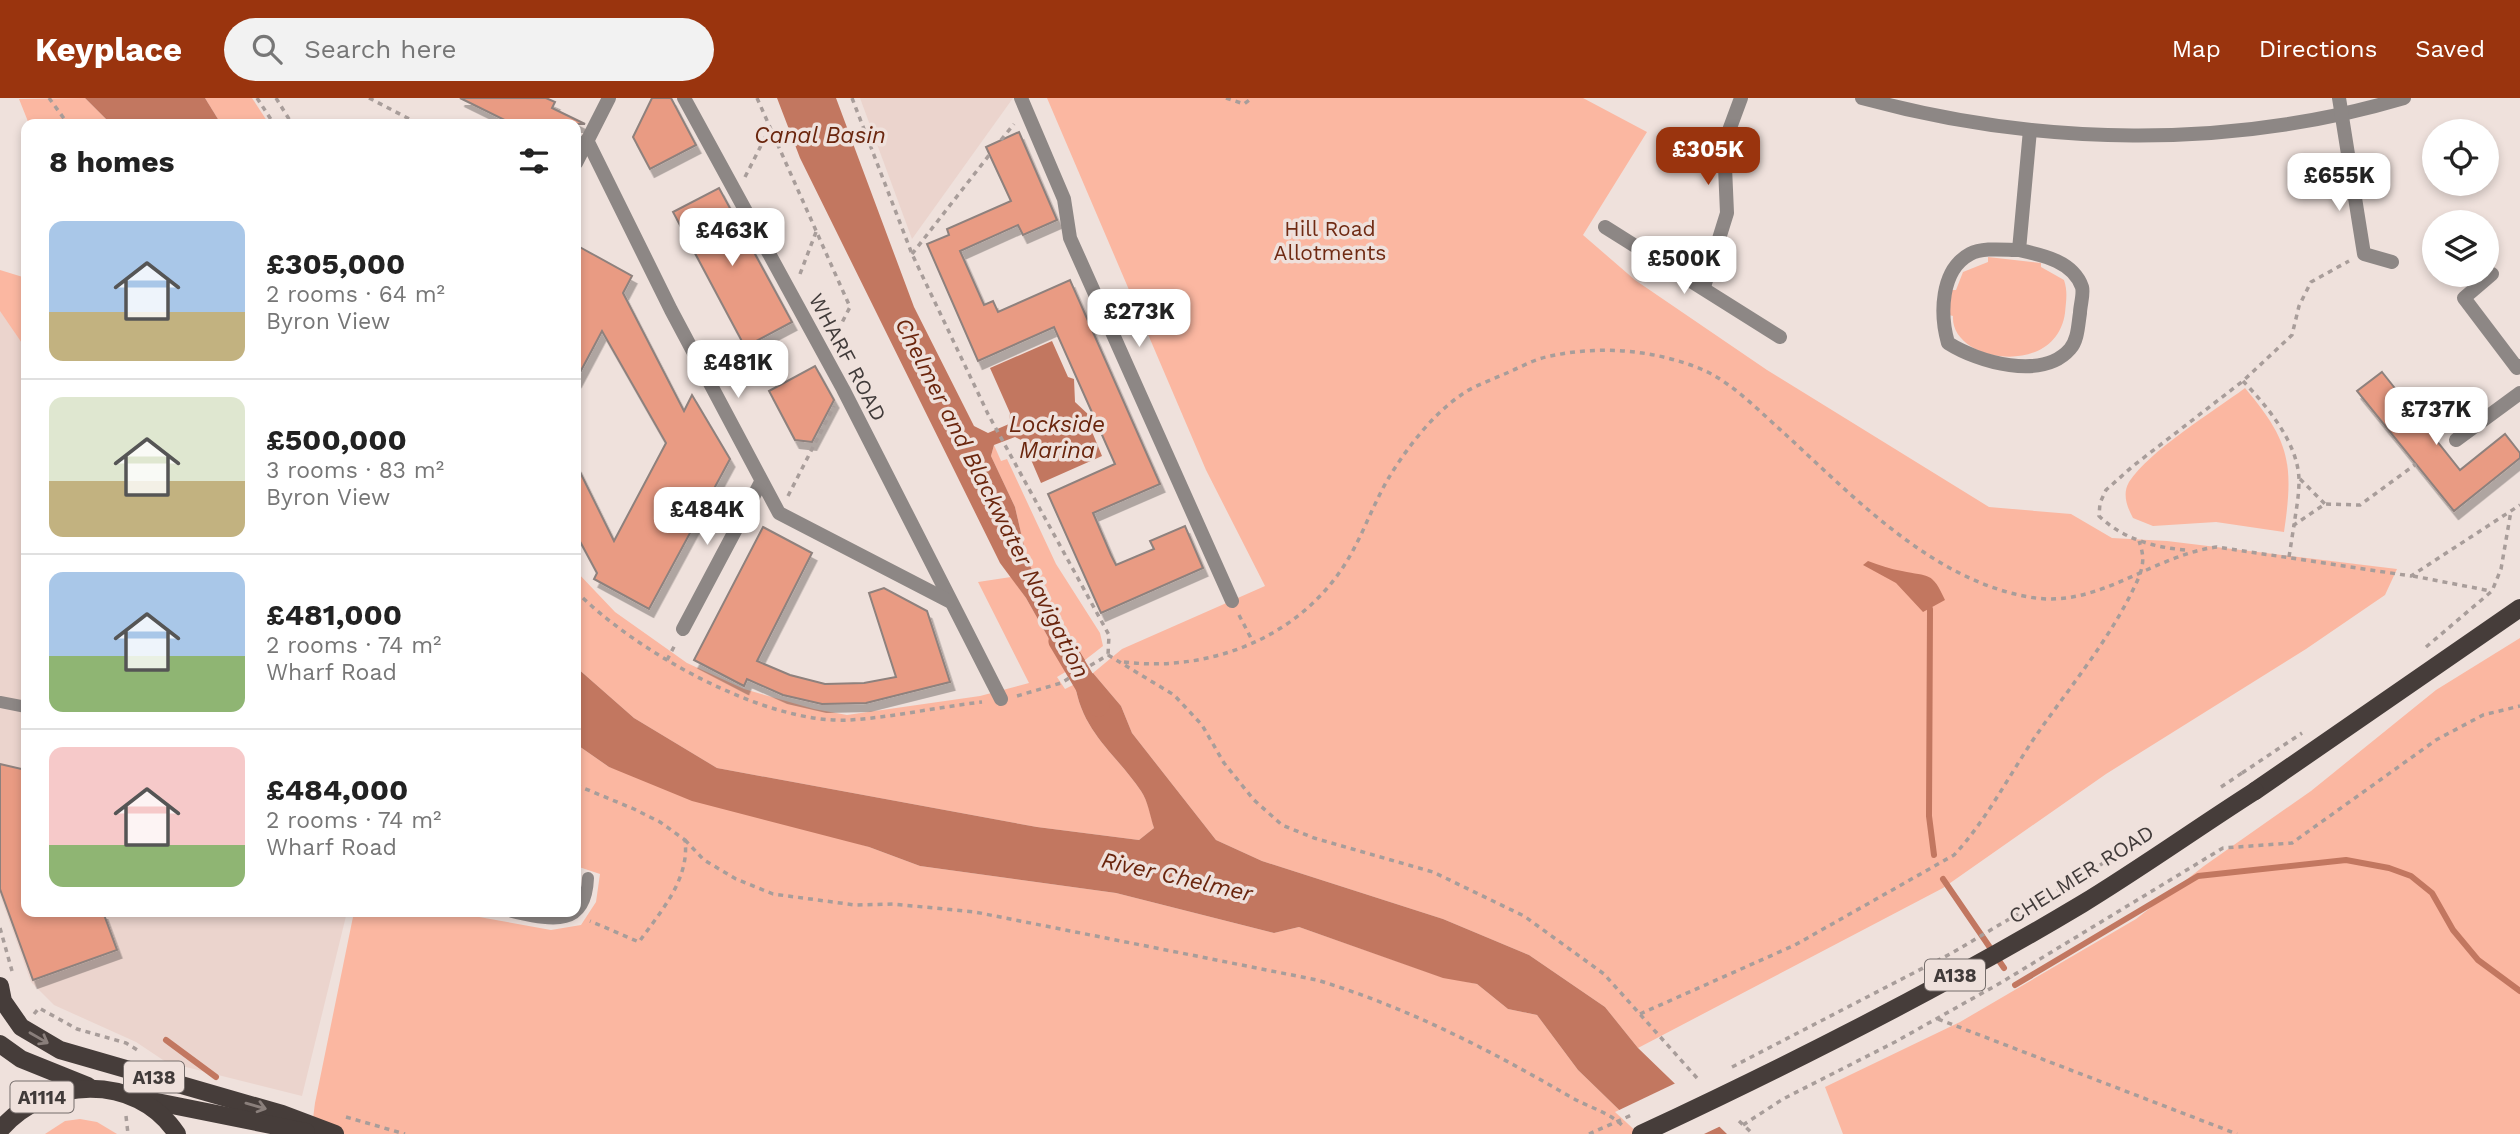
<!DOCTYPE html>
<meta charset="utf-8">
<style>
:root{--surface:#fff;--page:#f2f2f2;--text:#222;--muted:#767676;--line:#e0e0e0;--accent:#9a340e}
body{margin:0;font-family:"Work Sans",sans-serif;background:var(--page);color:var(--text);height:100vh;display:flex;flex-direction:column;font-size:26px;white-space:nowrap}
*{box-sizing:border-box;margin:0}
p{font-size:23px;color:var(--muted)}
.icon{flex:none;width:38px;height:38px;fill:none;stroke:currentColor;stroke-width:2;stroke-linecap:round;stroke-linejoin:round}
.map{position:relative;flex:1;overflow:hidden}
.sheet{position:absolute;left:21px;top:21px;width:560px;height:798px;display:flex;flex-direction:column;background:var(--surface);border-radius:14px;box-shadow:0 4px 10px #0003}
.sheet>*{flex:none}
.tools{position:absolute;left:2422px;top:21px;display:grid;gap:14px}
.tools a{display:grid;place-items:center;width:77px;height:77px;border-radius:50%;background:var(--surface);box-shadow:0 4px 10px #0003;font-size:35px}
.price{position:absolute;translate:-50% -60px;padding:0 16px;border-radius:14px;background:#fff;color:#222;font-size:23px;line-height:46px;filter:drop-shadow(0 2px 4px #0008)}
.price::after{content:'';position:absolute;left:50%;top:42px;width:21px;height:16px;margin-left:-10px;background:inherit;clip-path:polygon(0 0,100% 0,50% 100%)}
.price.active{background:var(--accent);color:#fff}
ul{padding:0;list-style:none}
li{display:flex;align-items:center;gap:21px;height:175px;padding:0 28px}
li+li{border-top:2px solid var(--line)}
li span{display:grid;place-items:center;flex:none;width:196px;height:140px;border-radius:14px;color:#555}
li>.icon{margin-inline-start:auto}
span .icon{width:84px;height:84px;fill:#fffc;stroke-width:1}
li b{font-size:30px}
h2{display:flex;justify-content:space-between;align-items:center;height:84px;padding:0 28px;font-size:30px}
header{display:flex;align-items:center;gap:42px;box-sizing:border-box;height:98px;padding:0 35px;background:var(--accent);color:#fff}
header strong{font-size:33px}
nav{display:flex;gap:38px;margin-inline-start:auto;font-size:24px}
.search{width:490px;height:63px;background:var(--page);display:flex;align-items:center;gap:18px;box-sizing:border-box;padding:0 24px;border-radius:38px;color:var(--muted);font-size:26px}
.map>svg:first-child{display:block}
.built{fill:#ebd4cd}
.green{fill:#fbb7a1}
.water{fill:#c27760}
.pier{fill:#efe1dc}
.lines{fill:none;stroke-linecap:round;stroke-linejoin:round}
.stream{stroke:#c27760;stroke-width:6}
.canal{stroke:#c27760;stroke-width:23}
.building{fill:#e99b83;stroke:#8e817d;stroke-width:2;filter:url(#shadow)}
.path{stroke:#a89d9a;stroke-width:3.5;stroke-dasharray:5 5;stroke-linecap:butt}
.service{stroke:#8d8785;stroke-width:12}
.minor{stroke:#8d8785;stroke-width:14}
.primary{stroke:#463d3a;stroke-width:18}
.path-bridge{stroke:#a89d9a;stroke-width:3.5;stroke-dasharray:5 5;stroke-linecap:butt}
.primary-bridge{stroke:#463d3a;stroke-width:18}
.oneway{stroke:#8a7f7b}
.labels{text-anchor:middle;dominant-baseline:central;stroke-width:7;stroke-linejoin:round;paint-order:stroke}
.shield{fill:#efe1dc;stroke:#756d6b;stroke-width:2}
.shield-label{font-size:19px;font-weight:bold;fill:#413b3a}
.park-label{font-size:21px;fill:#6f2a13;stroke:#efe1dc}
.street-label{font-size:21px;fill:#413b3a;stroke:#efe1dc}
.water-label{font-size:23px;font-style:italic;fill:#6a250d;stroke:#efe1dc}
</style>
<header>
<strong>Keyplace</strong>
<div class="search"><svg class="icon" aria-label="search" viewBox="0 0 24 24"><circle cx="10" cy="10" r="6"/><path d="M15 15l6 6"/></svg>Search here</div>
<nav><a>Map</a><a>Directions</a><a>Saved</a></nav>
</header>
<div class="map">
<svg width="2520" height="1036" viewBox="0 0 2520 1036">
<defs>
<filter id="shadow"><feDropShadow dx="4.5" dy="8" stdDeviation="0" flood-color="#0004"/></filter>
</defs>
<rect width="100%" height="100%" fill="#efe1dc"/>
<g class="built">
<polygon points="860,0 1013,0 912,141"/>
<polygon points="0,207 26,246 26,814 347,814 302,998 166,964 136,944 54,907 31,884 0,797"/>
</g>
<g class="green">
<polygon points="85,0 111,26 29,26 19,1"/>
<polygon points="205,0 252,0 269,26 221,26"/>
<polygon points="1047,0 1583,0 1647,34 1583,137 1635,182 1767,272 1989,409 2071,416 2112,440 2167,443 2397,471 2385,497 2306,551 2106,676 1943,790 1638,950 1605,909 1529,857 1443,821 1262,763 1216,742 1132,635 1121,608 1093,575 1122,551 1265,488 1206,372"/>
<path d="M1988 159 2041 165V169L2064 182C2068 194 2066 203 2065 215 2056 281 1950 264 1953 218L1949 217 1951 192H1956L1963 174 1988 164Z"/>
<polygon points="0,172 26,180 26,251 0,213"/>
<path d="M2245 290C2290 343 2294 366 2284 434L2216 424 2153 428 2133 420C2127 409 2122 396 2129 384 2150 352 2213 314 2245 290Z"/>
<polygon points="994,347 1001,363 1007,361 1056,466 1100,535 1103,548 1085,562 1041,491 1027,461 1015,409 991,358"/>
<path d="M576 473 615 514 687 565 744 591 814 611 847 617 980 598 1029 585 978 484 1011 479 1026 500 1067 573 1057 579 1065 591 1075 586C1082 634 1116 656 1141 693 1148 703 1151 718 1154 730L1139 742 1037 729 717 670 634 620 576 569Z"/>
<polygon points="2520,540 2520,1036 1843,1036 1825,989 1960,924 2136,821 2204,768 2311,693 2436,592"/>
<polygon points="576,646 609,669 869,749 920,768 1116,795 1274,835 1299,829 1439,878 1477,886 1508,911 1537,917 1578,972 1644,1036 311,1036 315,1005 354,814 451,814 551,832 581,827 596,804 600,776 576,768"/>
<polygon points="80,1021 97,1024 117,1036 45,1036 65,1023"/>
</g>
<g class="water">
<polygon points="85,0 205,0 221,26 111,26"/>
<polygon points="777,0 836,0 914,209 974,328 988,335 1009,326 1010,315 990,270 1052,243 1068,279 1074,281 1075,304 1090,318 1088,324 1102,358 1041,385 1023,343 1015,339 994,347 991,358 1015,409 1027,461 1041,491 1085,562 1067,573 1026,500 1000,465 800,60"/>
<path d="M1868 463C1879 467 1890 471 1902 473 1929 479 1932 473 1945 502L1923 514 1896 485 1863 467Z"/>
<path d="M576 569 634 620 717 670 1037 729 1139 742 1154 730C1150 718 1148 703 1141 693 1116 656 1082 634 1075 586L1093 575 1121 608 1132 635 1216 742 1262 763 1443 821 1529 857 1605 909 1638 950 1727 1036H1644L1578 972 1537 917 1508 911 1477 886 1443 880 1299 829 1274 835 1116 795 920 768 869 749 692 703 609 669 576 646Z"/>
</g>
<polygon class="pier" points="1678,984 1723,1027 1704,1036 1639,1036 1615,1014"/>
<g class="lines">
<g class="stream">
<polyline points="1930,511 1929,718 1934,757"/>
<polyline points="1943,781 2004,870"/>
<polyline points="2015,887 2198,778 2346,762 2389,770 2411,778 2432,795 2453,832 2478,862 2520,893"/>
<polyline points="166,942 216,979"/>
</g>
<polyline class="canal" points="1060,543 1098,607"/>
</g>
<g class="building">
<polygon points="460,0 546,0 555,4 552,10 585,26 513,26"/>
<polygon points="652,0 671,0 696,47 650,71 633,39"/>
<polygon points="1019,34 1057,122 1023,137 1018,127 960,153 984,207 993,203 998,214 1070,182 1160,386 1093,415 1111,457 1116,467 1154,451 1150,443 1185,428 1203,470 1101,515 1048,396 1115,366 1054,229 978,263 927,146 949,137 947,131 1011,103 986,49"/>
<polygon points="719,90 792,224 745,249 673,114"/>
<polygon points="576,147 632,178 623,195 684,313 692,297 730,361 649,511 594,481 597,475 576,436 576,366 614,443 666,345 602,233 576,282"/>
<polygon points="815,268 834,302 812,344 795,342 769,293"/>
<polygon points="2382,274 2460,372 2505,336 2520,355 2520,360 2454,413 2357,293"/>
<polygon points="763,429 812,455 757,563 790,577 825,586 864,585 896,579 869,495 884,490 927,513 950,584 866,605 822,606 783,597 747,581 744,588 694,562"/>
<polygon points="0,666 26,672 26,814 103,814 117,852 33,882 0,791"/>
</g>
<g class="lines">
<g class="path">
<polyline points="49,0 68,26"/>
<polyline points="257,0 274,26"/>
<polyline points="276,0 292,26"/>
<polyline points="369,0 419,26"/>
<polyline points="757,0 850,209 834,240"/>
<polyline points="852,0 912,156 988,316 1109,537 1108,557"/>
<polyline points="1226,0 1244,6 1252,0"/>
<polyline points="1001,42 1014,26"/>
<polyline points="745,79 770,30"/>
<polyline points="912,156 990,56"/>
<polyline points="800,176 816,134"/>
<path d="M2243 283C2267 308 2299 346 2299 383 2299 398 2296 413 2294 427L2325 406 2360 407 2416 366"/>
<polyline points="2300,381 2325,406"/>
<polyline points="788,398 834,308"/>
<path d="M2185 452C2153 449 2123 441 2099 418L2100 405 2106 392 2133 368 2243 283 2292 237 2299 208 2311 184 2349 163"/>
<polyline points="2289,459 2294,427"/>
<polyline points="2413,478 2491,493"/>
<path d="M576 493C633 552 765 627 850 622 894 619 938 609 982 604"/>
<polyline points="1239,517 1253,544"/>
<polyline points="2426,549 2492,493 2501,471 2511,413"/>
<polyline points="1108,557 1174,597 1202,627 1224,665 1254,702 1282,727 1314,740 1433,774 1524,818 1604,876 1697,980"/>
<polyline points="667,562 676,545"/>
<path d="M1124 564C1205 574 1291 543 1339 475 1360 446 1370 412 1388 381 1406 351 1432 317 1461 297 1475 287 1494 281 1509 274 1521 269 1533 262 1546 259 1597 247 1652 251 1701 271 1732 284 1760 314 1785 336 1854 399 1932 482 2029 499 2098 512 2152 457 2217 449L2411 478 2520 407"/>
<polyline points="1017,598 1061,585 1108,557"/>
<polyline points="2242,675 2302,635"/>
<path d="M576 687 634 711 660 724 685 742C690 781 661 813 639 844L590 823"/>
<path d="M685 742 704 762 736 781 773 796 855 807 893 806 975 814 1317 882C1406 909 1488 951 1569 998 1589 1010 1608 1013 1624 1029"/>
<polyline points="0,830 12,873"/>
<polyline points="34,916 39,910 77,931 126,945 139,953"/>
<path d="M1640 916 1795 847 1954 757C1986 723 2008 679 2035 639 2071 587 2113 538 2139 479 2144 465 2144 457 2139 443"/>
<polyline points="1938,921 2237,1036"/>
<polyline points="126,1018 128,1036"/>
<polyline points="346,1019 405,1036"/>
<polyline points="1739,1023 1753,1036"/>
<polyline points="1743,1027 1783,1001 1895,944 2002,884 2223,750 2292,745 2436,642 2483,617 2520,608"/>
</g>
<g class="service">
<polyline points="0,604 26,609"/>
<path d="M512 814C550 822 586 832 588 780"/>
</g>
<g class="minor">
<polyline points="684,0 843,291 1001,601"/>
<polyline points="1021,0 1064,101 1070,140 1232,503"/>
<path d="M1862 0C2037 48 2229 52 2404 0"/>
<polyline points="2339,0 2364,156 2392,164"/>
<polyline points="587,42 671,212 779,415 949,503"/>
<polyline points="576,65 609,0"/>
<polyline points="1605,129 1780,239"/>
<path d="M2019 152C2005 152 1983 149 1970 156 1940 172 1940 217 1948 245 1978 264 2042 283 2070 251 2078 242 2078 227 2080 215 2080 208 2084 196 2082 189 2073 163 2042 157 2019 152L2030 32"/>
<polyline points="2492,176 2464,200 2517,270 2520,268"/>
<polyline points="1704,189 1727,115 1724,46 1741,0"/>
<polyline points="2456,342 2520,295"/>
<polyline points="683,531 761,384"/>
</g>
<g class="primary">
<polyline points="2255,693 2520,510"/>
<polyline points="0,888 3,903 21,929 60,952 282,1016 335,1036"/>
<polyline points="0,946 21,961 88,988"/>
<polyline points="142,1001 306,1034"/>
<path d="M0 1032C45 979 136 974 177 1036"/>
</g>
<g class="path-bridge">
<polyline points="2221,689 2242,675"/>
<polyline points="1732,969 1952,855 2142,742"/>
<polyline points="1589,1036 1634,1016"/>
</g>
<path class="primary-bridge" d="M1641 1036C1791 966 1940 891 2082 806 2141 770 2197 730 2255 693"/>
</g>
<defs><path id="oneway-shaft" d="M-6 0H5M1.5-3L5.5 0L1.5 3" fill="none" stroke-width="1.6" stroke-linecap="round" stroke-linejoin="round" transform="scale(1.75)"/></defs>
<g class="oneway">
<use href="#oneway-shaft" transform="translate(39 940) rotate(30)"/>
<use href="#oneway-shaft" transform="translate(256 1008) rotate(16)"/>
</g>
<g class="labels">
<g class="shield">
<rect x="1925" y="861.5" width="60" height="31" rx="5"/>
<rect x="124" y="963.5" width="60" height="31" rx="5"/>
<rect x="10.5" y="983.5" width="63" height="31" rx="5"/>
</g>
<g class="shield-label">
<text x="1955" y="877">A138</text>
<text x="154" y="979">A138</text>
<text x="42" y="999">A1114</text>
</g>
<g class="park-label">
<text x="1330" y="130">Hill Road<tspan x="1330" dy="24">Allotments</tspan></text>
</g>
<g class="street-label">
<text transform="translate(848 259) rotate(62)">WHARF ROAD</text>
<text transform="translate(2081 776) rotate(-32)">CHELMER ROAD</text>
</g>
<g class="water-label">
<text x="820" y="37">Canal Basin</text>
<text x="1057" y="326">Lockside<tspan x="1057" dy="26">Marina</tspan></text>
<text transform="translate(992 400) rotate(63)">Chelmer and Blackwater Navigation</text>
<text transform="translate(1177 779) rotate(13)">River Chelmer</text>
</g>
</g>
</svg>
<div class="tools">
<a><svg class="icon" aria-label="locate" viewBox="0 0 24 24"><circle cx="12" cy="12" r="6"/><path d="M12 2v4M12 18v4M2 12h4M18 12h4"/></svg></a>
<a><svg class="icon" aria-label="layers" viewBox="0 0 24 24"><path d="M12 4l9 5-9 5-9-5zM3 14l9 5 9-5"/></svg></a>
</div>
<b class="price active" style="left:1708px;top:89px">£305K</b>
<b class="price" style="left:2339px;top:115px">£655K</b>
<b class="price" style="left:732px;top:170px">£463K</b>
<b class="price" style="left:1684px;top:198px">£500K</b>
<b class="price" style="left:1139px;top:251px">£273K</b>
<b class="price" style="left:738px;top:302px">£481K</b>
<b class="price" style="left:2436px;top:349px">£737K</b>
<b class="price" style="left:707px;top:449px">£484K</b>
<section class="sheet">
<h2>8 homes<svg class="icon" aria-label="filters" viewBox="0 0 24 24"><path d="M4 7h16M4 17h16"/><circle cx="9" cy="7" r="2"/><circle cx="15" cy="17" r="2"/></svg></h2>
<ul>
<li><span style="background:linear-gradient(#a9c7e8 65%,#c2b280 0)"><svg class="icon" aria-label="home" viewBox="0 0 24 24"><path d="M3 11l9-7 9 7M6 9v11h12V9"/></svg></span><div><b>£305,000</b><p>2 rooms · 64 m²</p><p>Byron View</p></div></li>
<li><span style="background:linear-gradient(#dfe7d0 60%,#c2b280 0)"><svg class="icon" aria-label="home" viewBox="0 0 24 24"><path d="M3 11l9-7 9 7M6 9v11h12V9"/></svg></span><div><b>£500,000</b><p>3 rooms · 83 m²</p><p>Byron View</p></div></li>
<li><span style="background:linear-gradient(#a9c7e8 60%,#8fb573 0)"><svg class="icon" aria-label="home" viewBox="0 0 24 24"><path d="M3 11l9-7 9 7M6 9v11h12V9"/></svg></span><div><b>£481,000</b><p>2 rooms · 74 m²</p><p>Wharf Road</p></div></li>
<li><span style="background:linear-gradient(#f6c9c9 70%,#8fb573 0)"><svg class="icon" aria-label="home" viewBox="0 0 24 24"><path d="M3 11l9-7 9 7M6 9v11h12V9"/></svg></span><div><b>£484,000</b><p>2 rooms · 74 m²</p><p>Wharf Road</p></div></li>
</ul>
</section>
</div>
